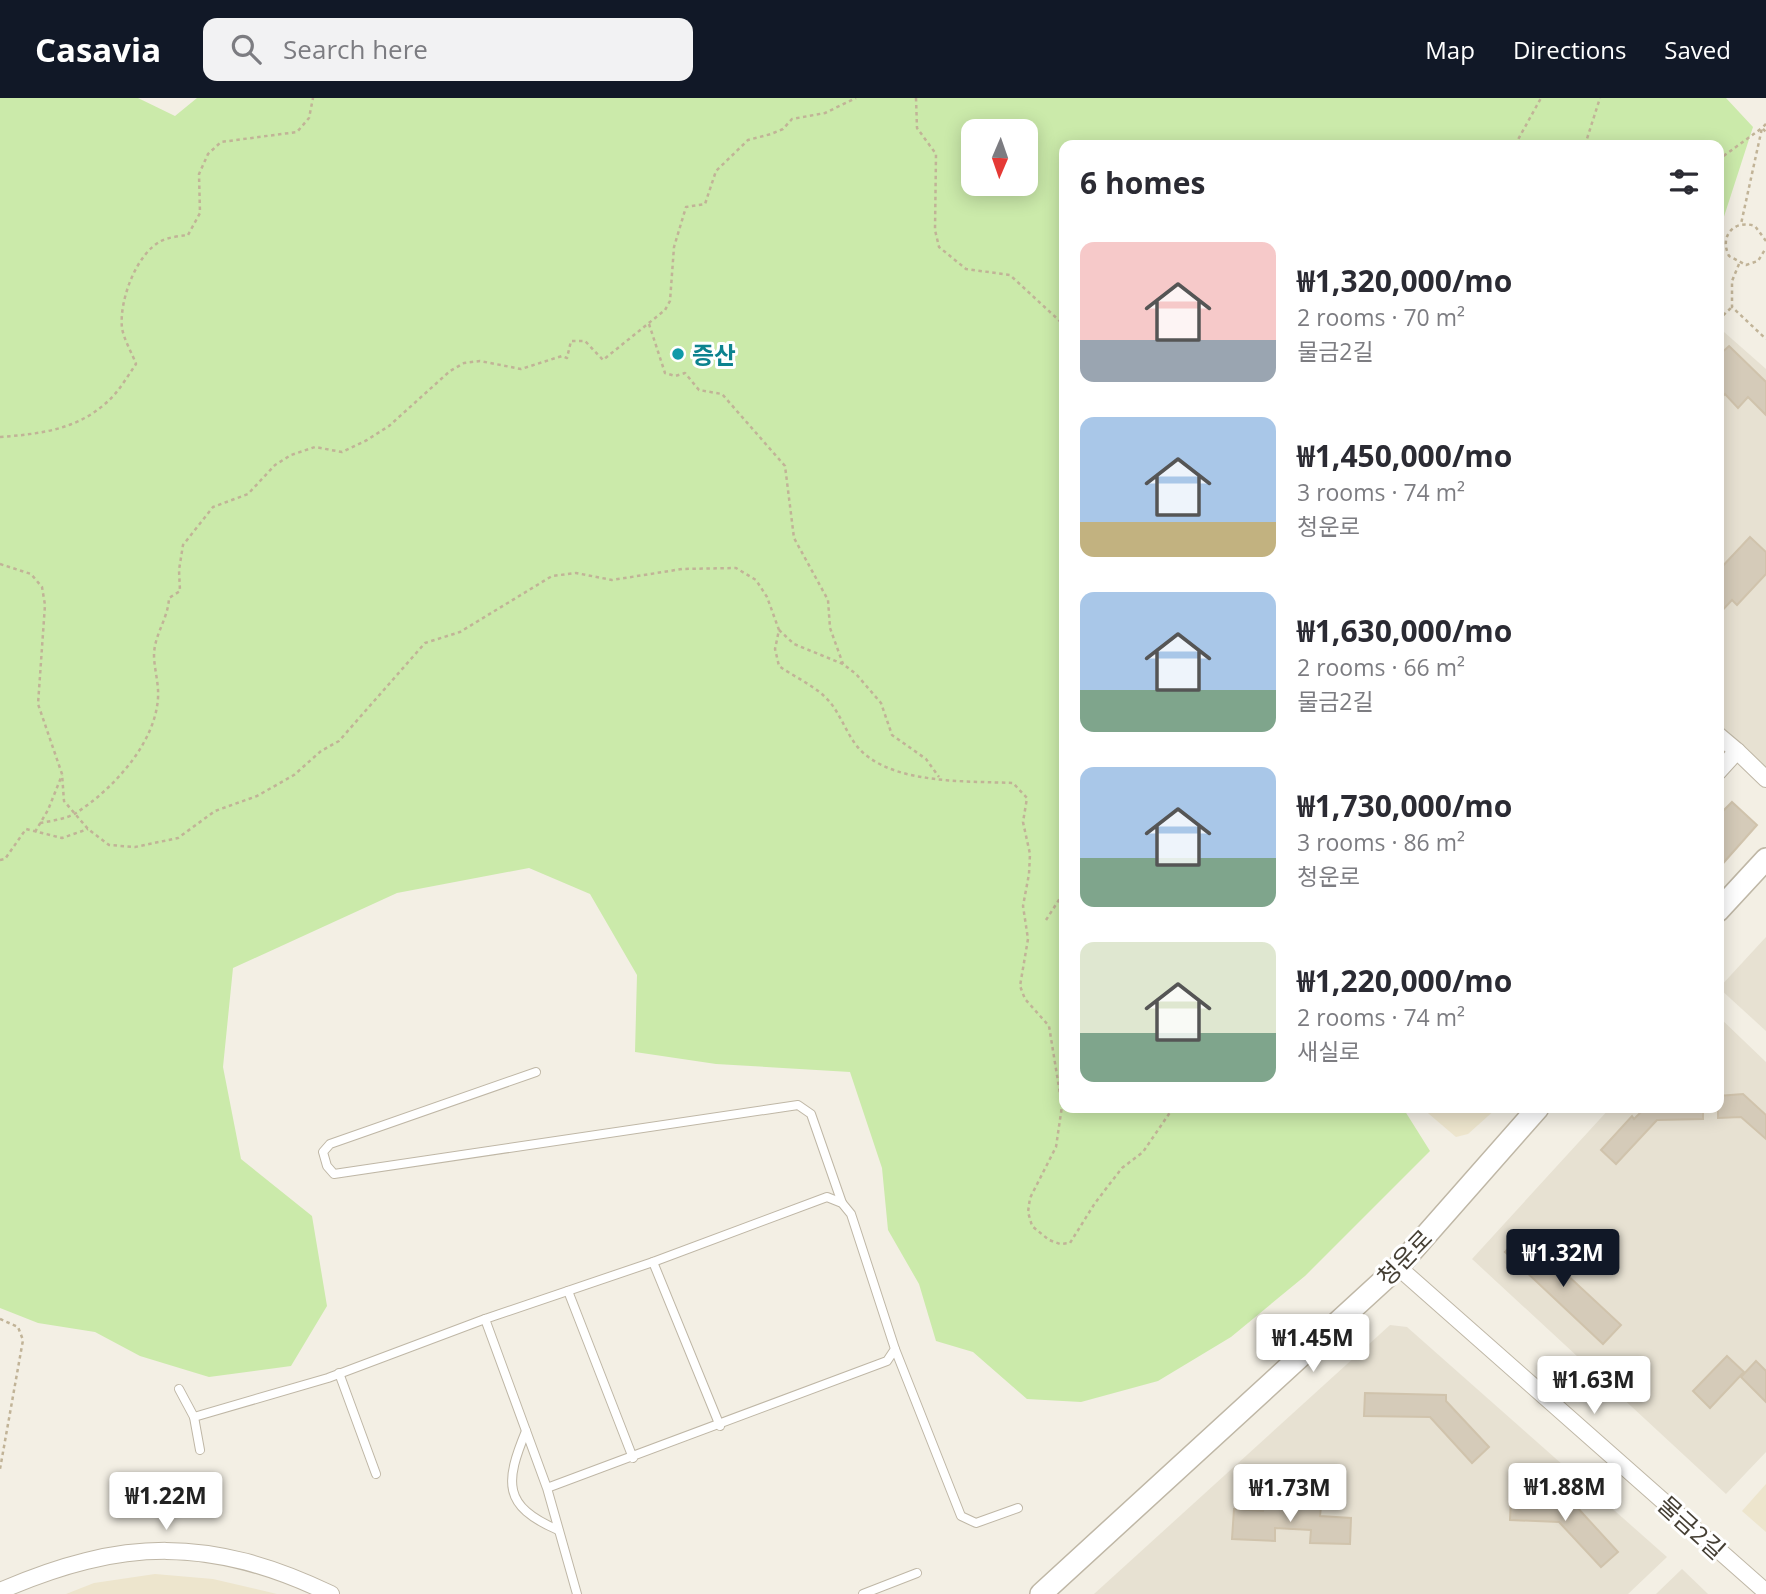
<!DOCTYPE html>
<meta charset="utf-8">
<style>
:root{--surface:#fff;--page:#f2f2f3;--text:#2b2b33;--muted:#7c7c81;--accent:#111827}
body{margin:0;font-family:"Open Sans","Noto Sans KR",sans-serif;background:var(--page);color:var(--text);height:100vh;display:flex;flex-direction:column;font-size:26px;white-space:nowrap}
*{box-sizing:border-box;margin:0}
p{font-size:23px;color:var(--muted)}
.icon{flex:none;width:38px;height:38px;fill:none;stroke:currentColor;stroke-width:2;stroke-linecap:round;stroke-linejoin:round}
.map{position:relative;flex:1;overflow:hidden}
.details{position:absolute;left:1059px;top:42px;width:665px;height:973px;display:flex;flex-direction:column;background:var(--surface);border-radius:14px;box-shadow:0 4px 18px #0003}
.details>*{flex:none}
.needle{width:46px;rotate:182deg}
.tools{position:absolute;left:961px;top:21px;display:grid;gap:14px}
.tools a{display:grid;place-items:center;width:77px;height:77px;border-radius:14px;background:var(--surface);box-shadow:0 4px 18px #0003;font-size:35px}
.price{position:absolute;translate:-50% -60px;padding:0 16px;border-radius:7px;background:#fff;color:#222;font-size:23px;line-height:46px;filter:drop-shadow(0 2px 4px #0008)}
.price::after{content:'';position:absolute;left:50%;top:42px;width:21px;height:16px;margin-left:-10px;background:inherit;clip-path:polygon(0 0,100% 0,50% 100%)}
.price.current{background:var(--accent);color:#fff}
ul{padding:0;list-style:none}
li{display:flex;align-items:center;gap:21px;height:175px;padding:0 21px}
li span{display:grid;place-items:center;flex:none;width:196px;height:140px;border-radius:14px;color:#555}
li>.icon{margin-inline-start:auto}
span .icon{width:84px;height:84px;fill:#fffc;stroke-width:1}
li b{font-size:30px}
h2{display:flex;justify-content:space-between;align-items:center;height:84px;padding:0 21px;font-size:30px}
header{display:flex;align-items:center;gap:42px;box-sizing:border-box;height:98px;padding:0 35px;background:var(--accent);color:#fff}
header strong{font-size:33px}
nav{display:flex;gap:38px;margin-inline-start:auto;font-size:24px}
.search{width:490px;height:63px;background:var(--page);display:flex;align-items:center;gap:18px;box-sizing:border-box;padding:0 24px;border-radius:14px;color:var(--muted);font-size:26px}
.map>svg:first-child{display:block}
.residential{fill:#e7e1d2}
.education{fill:#ede5cd}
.green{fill:#cbeaaa;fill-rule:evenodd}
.building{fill:#d5cbb9;stroke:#d0c3ac;stroke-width:2}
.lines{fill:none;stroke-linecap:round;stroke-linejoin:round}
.service-casing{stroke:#bfb7a6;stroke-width:10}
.minor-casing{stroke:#bfb7a6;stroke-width:18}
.tertiary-casing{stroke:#bfb7a6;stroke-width:24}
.path{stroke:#c1b397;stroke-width:2.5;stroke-dasharray:3.5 3.5;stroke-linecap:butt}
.service{stroke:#fff;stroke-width:8}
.minor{stroke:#fff;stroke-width:16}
.tertiary{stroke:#fff;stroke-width:21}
.culture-dot{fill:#0f9aa8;stroke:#fff;stroke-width:2.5}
.labels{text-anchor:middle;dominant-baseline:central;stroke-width:6;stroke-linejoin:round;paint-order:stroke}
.culture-label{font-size:24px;font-weight:bold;fill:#0d838f;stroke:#fff;text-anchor:start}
.street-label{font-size:24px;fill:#453f34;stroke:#fff}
</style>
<header>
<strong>Casavia</strong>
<div class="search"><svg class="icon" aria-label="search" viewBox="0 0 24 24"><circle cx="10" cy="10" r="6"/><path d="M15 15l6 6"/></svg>Search here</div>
<nav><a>Map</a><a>Directions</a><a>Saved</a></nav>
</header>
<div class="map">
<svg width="1766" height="1496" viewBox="0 0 1766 1496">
<rect width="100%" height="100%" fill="#f3efe4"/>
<g class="residential">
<polygon points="1724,234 1766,271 1766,672 1719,630 1718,241"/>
<polygon points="1766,839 1766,933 1719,890"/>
<polygon points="1719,919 1766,964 1766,1354 1726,1396 1472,1161 1610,1010 1718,1010"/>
<polygon points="1390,1227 1407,1229 1667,1459 1628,1496 1094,1496"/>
<polygon points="1682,1471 1708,1496 1656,1496"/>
</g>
<g class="education">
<polygon points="1422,1010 1497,1010 1468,1036 1456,1039"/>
<polygon points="1766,1386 1766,1434 1742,1413"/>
<polygon points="155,1476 213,1481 277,1496 66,1496 94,1485"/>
</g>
<path class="green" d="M0 0H138L175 18 197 0H1726L1753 29 1719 134 1718 47H1064V1010H1403L1430 1053 1305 1178 1231 1239 1158 1283 1081 1304 1027 1301 973 1254 936 1243 919 1186 888 1132 882 1070 850 974 716 966 635 954 637 877 590 796 529 770 397 795 233 870 223 969 241 1061 312 1118 327 1208 291 1268 209 1279 140 1258 95 1234 38 1225 0 1210ZM973 33H1026V86H973Z"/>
<g class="building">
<polygon points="1729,248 1766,284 1766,317 1748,299 1738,310 1725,296 1718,303 1718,258"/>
<polygon points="1750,439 1766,454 1766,476 1737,507 1732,502 1718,517 1718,473"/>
<polygon points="1732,704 1757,727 1718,771 1718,718"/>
<polygon points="1743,996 1766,1017 1766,1041 1741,1019 1718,1020 1718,998"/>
<polygon points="1645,1010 1703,1010 1703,1021 1657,1022 1616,1066 1601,1052 1632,1018 1634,1021"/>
<polygon points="1522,1135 1621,1227 1603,1246 1505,1154"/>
<polygon points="1727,1258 1744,1274 1710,1310 1693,1293"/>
<polygon points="1756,1263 1766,1273 1766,1304 1741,1279"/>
<polygon points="1365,1295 1446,1297 1446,1303 1489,1349 1472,1365 1430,1319 1364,1318"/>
<polygon points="1511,1399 1575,1401 1575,1407 1618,1454 1601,1469 1559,1424 1510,1422"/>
<polygon points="1264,1404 1321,1408 1320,1418 1351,1420 1350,1446 1310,1445 1311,1432 1275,1430 1275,1443 1232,1441 1234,1411 1263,1413"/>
</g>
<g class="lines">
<g class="service-casing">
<g id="service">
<polyline points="536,974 330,1046 323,1054 327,1068 334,1076 798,1007 811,1016 842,1105"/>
<polyline points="653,1164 720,1328"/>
<polyline points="568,1193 633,1360"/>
<polyline points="895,1251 961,1418 976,1425 1018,1410"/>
<polyline points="339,1275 376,1376"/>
<polyline points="179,1291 194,1319"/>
<path d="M526 1333C505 1384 502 1408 558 1432"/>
<polyline points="200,1352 194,1319 328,1280 485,1221"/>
<polyline points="547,1390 887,1263 895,1251 851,1116 842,1105 827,1099 653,1164 485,1221 547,1390 577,1496"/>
<polyline points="863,1496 917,1475"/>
</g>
</g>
<g class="minor-casing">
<g id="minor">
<polyline points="1718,637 1737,653 1718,674"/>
<polyline points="1737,653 1766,681"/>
<polyline points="1398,1169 1766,1494"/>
<path d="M0 1493C122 1440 210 1438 331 1496"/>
</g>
</g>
<g class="tertiary-casing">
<g id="tertiary">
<polyline points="1718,813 1766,761"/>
<polyline points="1041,1496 1398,1169 1538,1010"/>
</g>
</g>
<g class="path">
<polyline points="916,0 917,30 936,56 935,132 939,149 966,171 1010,177 1064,227"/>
<polyline points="1766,26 1762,30 1766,34"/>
<polyline points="1515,47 1541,0"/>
<polyline points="1585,47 1600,0"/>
<polyline points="1718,62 1762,30 1741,126"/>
<path d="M1766 143 1755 128C1734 121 1719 138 1729 158L1746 167 1758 163 1766 150"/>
<polyline points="1739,166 1732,183 1732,209 1766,241"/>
<polyline points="1718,222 1732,209"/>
<polyline points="649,226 665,275 675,278 685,275 699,292 722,296 785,368 794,440 828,502 830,530 843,566"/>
<path d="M0 339C39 336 76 332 106 305 118 295 127 279 136 266 132 255 124 242 122 230 119 203 136 156 161 143 169 139 180 138 188 137L200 115 199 76 208 56 221 44 297 34 309 20 313 0"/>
<path d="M0 466 31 476 42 489 45 507 38 606 62 676 64 703 88 731 109 747 135 749 178 740 215 713 257 698 294 677 321 653 339 643 425 545 460 534 552 478 576 475 612 482 682 471 736 470 756 482 767 499 779 532 775 551 779 568C793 578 811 586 824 598 843 615 846 642 867 658 903 686 969 683 1013 685L1027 700 1023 724 1030 756 1029 776 1023 808 1028 841 1020 888 1025 901 1049 928 1062 1008 1056 1049 1030 1100 1028 1114 1032 1128 1049 1142 1060 1146 1070 1145 1095 1105 1122 1070 1143 1054 1173 1010"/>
<polyline points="779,532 794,546 843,566 856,576 881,605 892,637 926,661 939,679"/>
<path d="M40 725C51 723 66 721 76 715 113 691 155 646 158 600 159 585 154 571 154 556 155 535 168 521 169 500L180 493 179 472 183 447 213 409 248 396 275 367 291 357 315 349 342 354 367 342 389 328 450 273 464 265 480 263 521 271 562 258 567 260 571 243H585L603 262 665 212 670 203 674 149 686 109 705 106 716 73 748 42 771 36 783 31 792 21 825 15 856 0"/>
<polyline points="35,734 48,712 62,677"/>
<polyline points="0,762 5,761 26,731 62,740 88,731"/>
<polyline points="1046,822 1064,794"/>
<polyline points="0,1221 18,1229 23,1242 0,1371"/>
</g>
<use href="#service" class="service"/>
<use href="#minor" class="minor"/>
<use href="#tertiary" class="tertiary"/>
</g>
<circle class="culture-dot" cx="678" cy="256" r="7"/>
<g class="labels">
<g class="culture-label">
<text x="692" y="256">증산</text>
</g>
<g class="street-label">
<text transform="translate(1404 1159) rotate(-46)">청운로</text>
<text transform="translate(1692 1429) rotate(42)">물금2길</text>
</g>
</g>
</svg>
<div class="tools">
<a><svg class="needle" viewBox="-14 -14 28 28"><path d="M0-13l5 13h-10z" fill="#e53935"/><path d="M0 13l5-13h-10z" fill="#7c7c81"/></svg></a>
</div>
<b class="price current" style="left:1563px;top:1191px">₩1.32M</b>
<b class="price" style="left:1313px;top:1276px">₩1.45M</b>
<b class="price" style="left:1594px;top:1318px">₩1.63M</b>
<b class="price" style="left:1565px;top:1425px">₩1.88M</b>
<b class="price" style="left:1290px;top:1426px">₩1.73M</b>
<b class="price" style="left:166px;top:1434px">₩1.22M</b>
<section class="details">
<h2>6 homes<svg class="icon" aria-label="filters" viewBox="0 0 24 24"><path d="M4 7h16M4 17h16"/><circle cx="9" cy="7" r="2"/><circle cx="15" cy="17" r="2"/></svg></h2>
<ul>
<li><span style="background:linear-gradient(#f6c9c9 70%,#9aa5b1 0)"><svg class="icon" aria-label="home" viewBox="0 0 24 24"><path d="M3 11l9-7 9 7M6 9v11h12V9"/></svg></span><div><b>₩1,320,000/mo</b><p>2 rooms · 70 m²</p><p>물금2길</p></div></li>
<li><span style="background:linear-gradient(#a9c7e8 75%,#c2b280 0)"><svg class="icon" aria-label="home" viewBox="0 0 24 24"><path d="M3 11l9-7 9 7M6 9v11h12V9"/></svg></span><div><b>₩1,450,000/mo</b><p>3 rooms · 74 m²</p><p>청운로</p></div></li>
<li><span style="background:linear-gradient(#a9c7e8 70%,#7fa58c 0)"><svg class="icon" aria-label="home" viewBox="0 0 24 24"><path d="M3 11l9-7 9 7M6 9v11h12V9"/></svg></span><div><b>₩1,630,000/mo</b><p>2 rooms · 66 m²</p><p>물금2길</p></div></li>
<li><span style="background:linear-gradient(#a9c7e8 65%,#7fa58c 0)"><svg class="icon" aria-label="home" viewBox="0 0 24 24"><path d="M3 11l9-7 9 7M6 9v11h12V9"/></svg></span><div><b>₩1,730,000/mo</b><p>3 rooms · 86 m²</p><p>청운로</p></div></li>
<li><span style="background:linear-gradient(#dfe7d0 65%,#7fa58c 0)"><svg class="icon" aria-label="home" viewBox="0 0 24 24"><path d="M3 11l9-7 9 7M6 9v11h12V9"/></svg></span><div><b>₩1,220,000/mo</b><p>2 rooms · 74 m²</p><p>새실로</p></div></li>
</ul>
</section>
</div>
